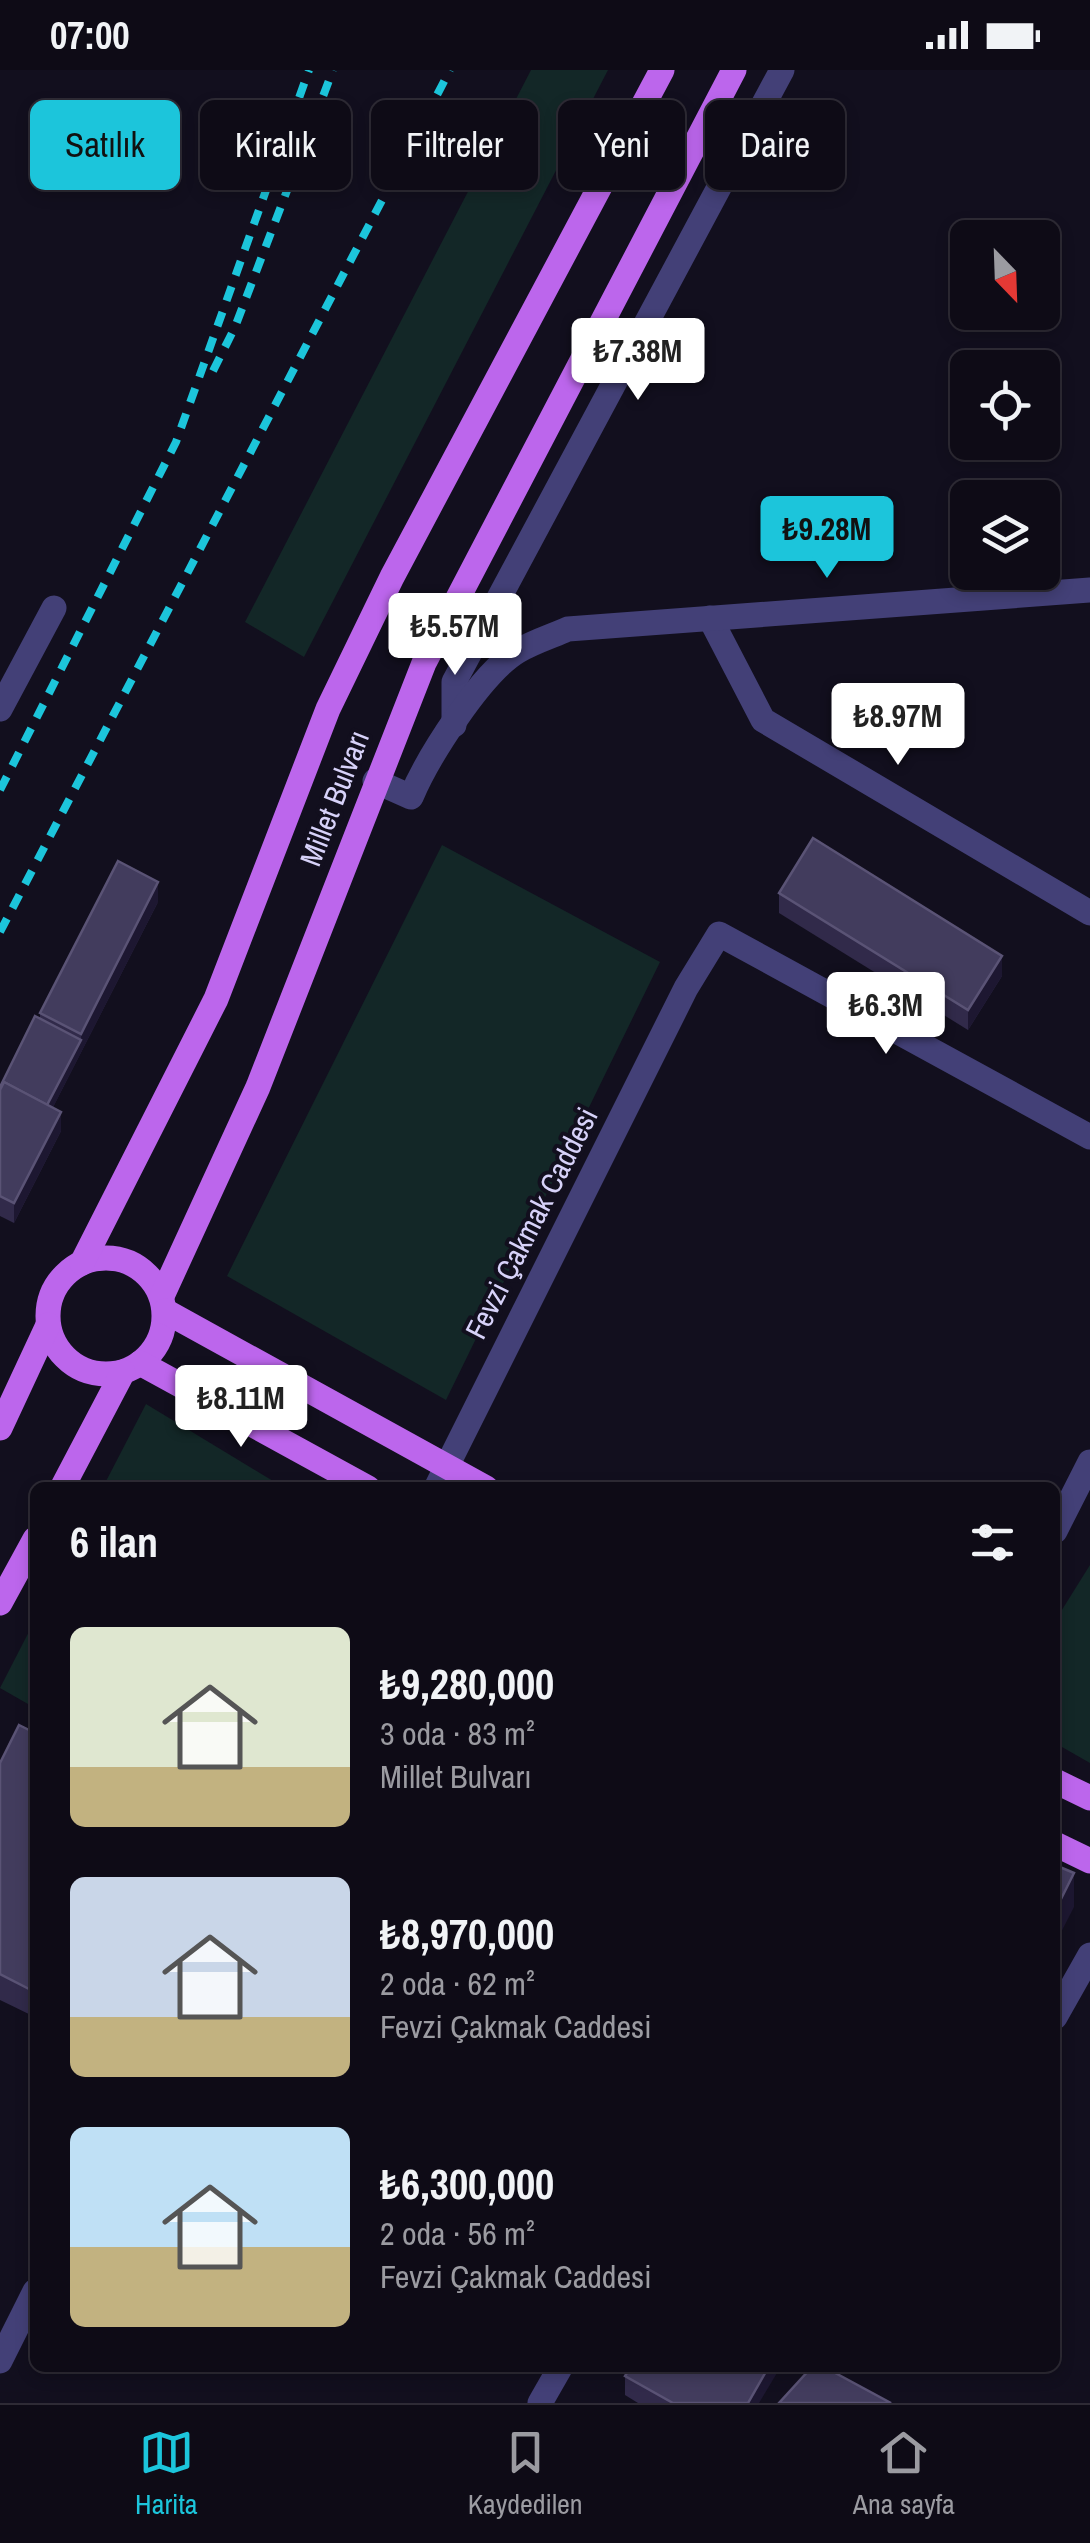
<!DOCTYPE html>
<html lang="tr">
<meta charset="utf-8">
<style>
:root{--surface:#0e0b16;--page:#17141f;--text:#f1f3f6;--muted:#9b9ba1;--line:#2e2b35;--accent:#1cc5db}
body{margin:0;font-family:"Archivo Narrow",sans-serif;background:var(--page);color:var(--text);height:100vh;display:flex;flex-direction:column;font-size:38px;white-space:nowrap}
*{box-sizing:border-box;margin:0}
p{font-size:32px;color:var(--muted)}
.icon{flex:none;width:55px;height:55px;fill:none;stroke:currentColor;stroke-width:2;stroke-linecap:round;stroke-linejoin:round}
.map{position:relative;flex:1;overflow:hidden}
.side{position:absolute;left:30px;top:1412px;width:1030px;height:890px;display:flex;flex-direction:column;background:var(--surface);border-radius:15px;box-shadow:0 5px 15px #0003,0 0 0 2px var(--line)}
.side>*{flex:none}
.hud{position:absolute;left:30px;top:30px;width:1030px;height:90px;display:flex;gap:20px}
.needle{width:65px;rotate:157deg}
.buttons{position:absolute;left:950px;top:150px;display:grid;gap:20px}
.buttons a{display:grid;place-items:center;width:110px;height:110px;border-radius:15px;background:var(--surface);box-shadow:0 5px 15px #0003,0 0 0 2px var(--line);font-size:50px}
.price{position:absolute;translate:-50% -85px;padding:0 22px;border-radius:10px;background:#fff;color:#222;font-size:32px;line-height:65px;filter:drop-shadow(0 2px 5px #0008)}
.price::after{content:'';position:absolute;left:50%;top:60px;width:30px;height:22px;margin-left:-15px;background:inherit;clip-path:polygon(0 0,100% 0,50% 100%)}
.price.active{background:var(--accent);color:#111}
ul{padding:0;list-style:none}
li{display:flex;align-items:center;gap:30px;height:250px;padding:0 40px}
li span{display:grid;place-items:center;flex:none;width:280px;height:200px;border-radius:15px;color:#555}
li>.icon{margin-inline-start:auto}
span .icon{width:120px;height:120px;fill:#fffc;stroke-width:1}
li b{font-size:42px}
h2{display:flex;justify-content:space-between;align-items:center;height:120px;padding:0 40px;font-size:42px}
.tag{padding:0 35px;border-radius:15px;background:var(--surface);box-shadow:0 5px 15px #0003,0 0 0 2px var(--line);font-size:35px;line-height:90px}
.tag.active{background:var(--accent);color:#111}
.status{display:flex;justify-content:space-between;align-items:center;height:70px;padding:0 50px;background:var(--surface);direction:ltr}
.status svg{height:28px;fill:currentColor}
.dock{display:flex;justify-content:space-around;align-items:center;height:140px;border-top:2px solid var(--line);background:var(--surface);font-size:28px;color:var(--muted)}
.dock a{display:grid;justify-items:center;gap:5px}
.dock .active{color:var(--accent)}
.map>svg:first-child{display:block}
.green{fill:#132727}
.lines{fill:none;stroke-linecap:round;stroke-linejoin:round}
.minor{stroke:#434077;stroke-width:25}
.major{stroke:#bc66ec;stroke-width:25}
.rail{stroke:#1cc5db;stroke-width:8;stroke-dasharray:15 12;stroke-linecap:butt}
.wall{fill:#312a4a}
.shaded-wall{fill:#1d1731}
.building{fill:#423c5d;stroke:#5a5375;stroke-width:2.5}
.labels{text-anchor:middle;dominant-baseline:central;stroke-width:8;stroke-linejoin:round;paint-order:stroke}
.street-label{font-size:30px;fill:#d7d2f9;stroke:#120f1e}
</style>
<div class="status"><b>07:00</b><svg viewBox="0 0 49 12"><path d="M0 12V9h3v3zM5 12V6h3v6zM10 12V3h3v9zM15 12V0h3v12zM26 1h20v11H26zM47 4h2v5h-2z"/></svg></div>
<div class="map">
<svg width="1090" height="2333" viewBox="0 0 1090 2333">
<rect width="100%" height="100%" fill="#120f1e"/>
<g class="green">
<polygon points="531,0 608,0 304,587 245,552"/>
<polygon points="442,775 660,892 446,1330 227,1206"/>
<polygon points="146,1334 283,1417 103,1417"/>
<polygon points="1090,1495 1090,1693 1055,1673 1055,1551"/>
<polygon points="35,1550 35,1638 0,1618"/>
</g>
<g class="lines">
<g class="minor">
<polyline points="710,548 763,650 1090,843"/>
<polyline points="0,639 54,538"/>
<polyline points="454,655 454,612 782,0"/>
<path d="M375 711 411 727C428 687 481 603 518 581 533 572 552 566 568 559L1090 520"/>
<polyline points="436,1418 686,918 719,864 1090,1067"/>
<polyline points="1055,1461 1090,1392"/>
<polyline points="1055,1947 1090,1885"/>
<polyline points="0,2291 35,2221"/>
<polyline points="540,2333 560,2298"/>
</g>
<g class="major">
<circle cx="106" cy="1246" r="58"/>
<polyline points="82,1193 216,929 328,639 392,507 662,0"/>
<polyline points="162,1226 258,1017 424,593 734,0"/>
<polyline points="165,1241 486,1418"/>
<polyline points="140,1293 368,1418"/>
<polyline points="0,1358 48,1255"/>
<polyline points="62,1418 123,1302"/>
<polyline points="0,1533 35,1469"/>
<polyline points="1055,1711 1090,1728"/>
<polyline points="1055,1774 1090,1791"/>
</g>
<g class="rail">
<polyline points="213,301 235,257 333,0"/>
<polyline points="0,720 176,372 309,0"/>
<polyline points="0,862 450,0"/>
</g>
</g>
<g class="wall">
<polygon points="779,823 1002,906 968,960 779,843"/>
<polygon points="158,832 53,1037 61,1061 14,1153 0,1146 0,1017 40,949 40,943"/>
<polygon points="35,1663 35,1947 0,1930 0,1693"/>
<polygon points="625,2306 759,2333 638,2333 625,2325"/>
</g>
<g class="shaded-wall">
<polygon points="158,812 158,832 45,1053 45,1039 81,970 81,964"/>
<polygon points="1002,886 1002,906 968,960 968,940"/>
<polygon points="61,1042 61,1061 14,1153 14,1133"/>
<polygon points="1074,1803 1074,1837 1055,1874 1055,1841"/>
<polygon points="768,2298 780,2298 759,2333 748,2333"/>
</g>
<g class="building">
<polygon points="813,768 1002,886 968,940 779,823"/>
<polygon points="118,791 158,812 81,964 40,943"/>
<polygon points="35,946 81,970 47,1035 4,1012 2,1017 0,1017"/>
<polygon points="4,1012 61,1042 14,1133 0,1126 0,1020"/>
<polygon points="19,1655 35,1663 35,1922 0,1904 0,1693"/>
<polygon points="1055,1795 1074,1803 1055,1841"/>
<polygon points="630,2298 768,2298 748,2333 673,2333 625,2306"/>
<polygon points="811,2298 826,2298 891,2333 779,2333"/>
</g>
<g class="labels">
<g class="street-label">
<text transform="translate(334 728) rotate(-69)">Millet Bulvarı</text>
<text transform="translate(531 1153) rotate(-63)">Fevzi Çakmak Caddesi</text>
</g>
</g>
</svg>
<div class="buttons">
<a><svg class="needle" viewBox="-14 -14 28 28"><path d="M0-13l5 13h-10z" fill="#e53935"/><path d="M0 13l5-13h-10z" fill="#9b9ba1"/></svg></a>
<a><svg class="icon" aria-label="locate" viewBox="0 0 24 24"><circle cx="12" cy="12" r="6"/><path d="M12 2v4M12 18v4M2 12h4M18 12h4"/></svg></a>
<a><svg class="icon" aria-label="layers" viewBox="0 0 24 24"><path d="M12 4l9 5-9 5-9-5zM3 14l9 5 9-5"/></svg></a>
</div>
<b class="price" style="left:638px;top:333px">₺7.38M</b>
<b class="price active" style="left:827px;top:511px">₺9.28M</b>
<b class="price" style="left:455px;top:608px">₺5.57M</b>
<b class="price" style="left:898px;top:698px">₺8.97M</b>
<b class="price" style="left:886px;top:987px">₺6.3M</b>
<b class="price" style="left:241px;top:1380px">₺8.11M</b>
<div class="hud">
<a class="tag active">Satılık</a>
<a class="tag">Kiralık</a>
<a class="tag">Filtreler</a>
<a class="tag">Yeni</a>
<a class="tag">Daire</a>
</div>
<section class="side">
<h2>6 ilan<svg class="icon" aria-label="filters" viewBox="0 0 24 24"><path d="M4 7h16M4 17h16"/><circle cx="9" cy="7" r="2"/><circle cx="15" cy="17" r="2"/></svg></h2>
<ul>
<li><span style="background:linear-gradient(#dfe7d0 70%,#c2b280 0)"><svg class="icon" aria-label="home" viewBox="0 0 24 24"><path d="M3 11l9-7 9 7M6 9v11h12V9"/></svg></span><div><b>₺9,280,000</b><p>3 oda · 83 m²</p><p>Millet Bulvarı</p></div></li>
<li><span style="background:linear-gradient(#c9d6e8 70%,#c2b280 0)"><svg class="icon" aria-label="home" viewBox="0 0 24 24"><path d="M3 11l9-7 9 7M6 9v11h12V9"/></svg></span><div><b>₺8,970,000</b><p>2 oda · 62 m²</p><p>Fevzi Çakmak Caddesi</p></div></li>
<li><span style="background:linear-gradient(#bfe0f5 60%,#c2b280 0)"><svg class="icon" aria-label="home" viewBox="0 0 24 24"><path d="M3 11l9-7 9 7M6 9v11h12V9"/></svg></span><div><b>₺6,300,000</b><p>2 oda · 56 m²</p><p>Fevzi Çakmak Caddesi</p></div></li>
</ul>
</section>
</div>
<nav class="dock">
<a class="active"><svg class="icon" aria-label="map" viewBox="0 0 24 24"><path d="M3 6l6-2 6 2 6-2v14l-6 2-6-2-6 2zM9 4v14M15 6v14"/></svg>Harita</a>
<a><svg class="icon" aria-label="saved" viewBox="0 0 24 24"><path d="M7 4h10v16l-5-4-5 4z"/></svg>Kaydedilen</a>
<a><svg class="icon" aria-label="home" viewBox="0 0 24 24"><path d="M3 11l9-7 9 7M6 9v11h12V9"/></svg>Ana sayfa</a>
</nav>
